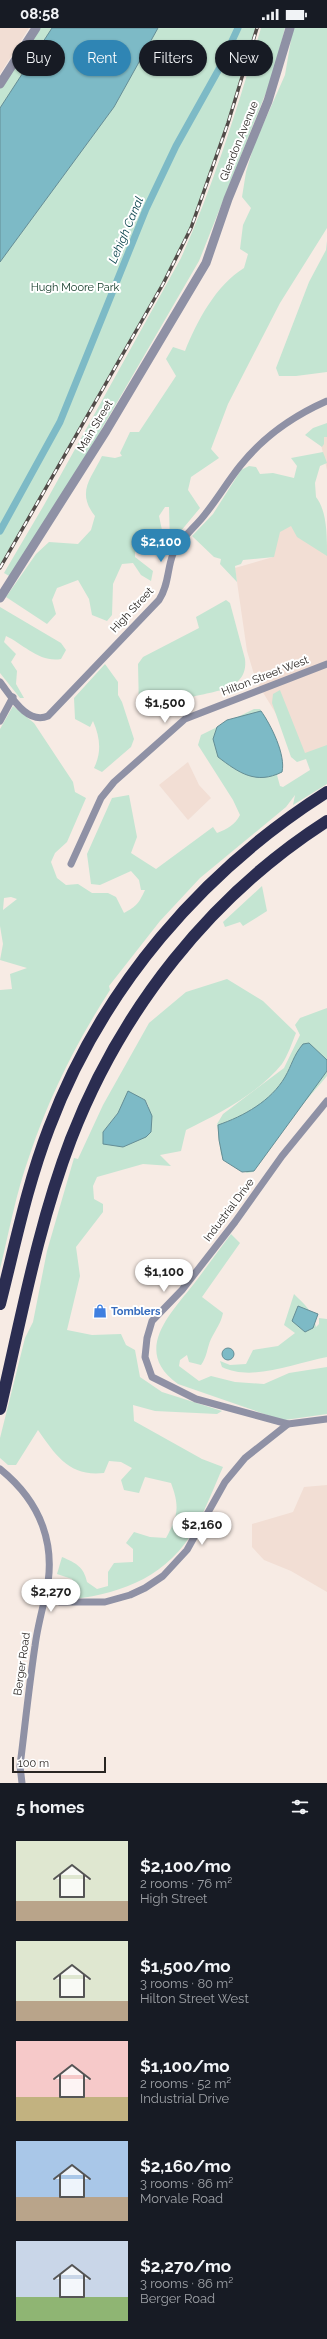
<!DOCTYPE html>
<meta charset="utf-8">
<style>
:root{--surface:#171b24;--page:#20242c;--text:#f1f3f6;--muted:#9ea1a6;--accent:#2f85b4}
body{margin:0;font-family:Raleway,sans-serif;background:var(--page);color:var(--text);height:100vh;display:flex;flex-direction:column;font-size:15px;white-space:nowrap}
*{box-sizing:border-box;margin:0}
p{font-size:13px;color:var(--muted)}
.icon{flex:none;width:22px;height:22px;fill:none;stroke:currentColor;stroke-width:2;stroke-linecap:round;stroke-linejoin:round}
.map{position:relative;height:1755px;overflow:hidden}
.side{display:flex;flex-direction:column;background:var(--surface);flex:1}
.side>*{flex:none}
.hud{position:absolute;left:12px;top:12px;width:303px;height:36px;display:flex;gap:8px}
.scale{position:absolute;left:12px;bottom:10px;width:94px;box-sizing:border-box;padding-left:4px;border:2px solid #292522;border-top:0;font-size:11px;line-height:14px;white-space:nowrap;color:#292522;-webkit-text-stroke:3px #fff;paint-order:stroke}
.price{position:absolute;translate:-50% -34px;padding:0 9px;border-radius:14px;background:#fff;color:#222;font-size:13px;line-height:26px;filter:drop-shadow(0 1px 2px #0008)}
.price::after{content:'';position:absolute;left:50%;top:24px;width:12px;height:9px;margin-left:-6px;background:inherit;clip-path:polygon(0 0,100% 0,50% 100%)}
.price.active{background:var(--accent);color:#fff}
ul{padding:0;list-style:none}
li{display:flex;align-items:center;gap:12px;height:100px;padding:0 16px}
li span{display:grid;place-items:center;flex:none;width:112px;height:80px;border-radius:0px;color:#555}
li>.icon{margin-inline-start:auto}
span .icon{width:48px;height:48px;fill:#fffc;stroke-width:1}
li b{font-size:17px}
h2{display:flex;justify-content:space-between;align-items:center;height:48px;padding:0 16px;font-size:17px}
.pill{padding:0 14px;border-radius:18px;background:var(--surface);box-shadow:0 1px 3px #0004;font-size:14px;line-height:36px}
.pill.active{background:var(--accent);color:#fff}
.status{display:flex;justify-content:space-between;align-items:center;height:28px;padding:0 20px;background:var(--surface);direction:ltr}
.status svg{height:11px;fill:currentColor}
.map>svg:first-child{display:block}
.built{fill:#f2ded4}
.green{fill:#c4e5d2;fill-rule:evenodd}
.water{fill:#7dbac6;stroke:#648d95}
.lines{fill:none;stroke-linecap:round;stroke-linejoin:round}
.canal{stroke:#7dbac6;stroke-width:7}
.minor{stroke:#8f91a5;stroke-width:7}
.tertiary{stroke:#8f91a5;stroke-width:9}
.motorway{stroke:#2b2d51;stroke-width:12}
.rail-casing{stroke:#514b48;stroke-width:3.5}
.rail{stroke:#fff;stroke-width:2;stroke-dasharray:6;stroke-linecap:butt}
.labels{text-anchor:middle;dominant-baseline:central;stroke-width:4;stroke-linejoin:round;paint-order:stroke}
.street-label{font-size:11px;fill:#292522;stroke:#fff}
.park-label{font-size:11px;fill:#0f3825;stroke:#fff}
.shop-label{font-size:11px;font-weight:bold;fill:#366cbe;stroke:#fff;text-anchor:start}
.water-label{font-size:12px;font-style:italic;fill:#0a434c;stroke:#fff}
</style>
<div class="status"><b>08:58</b><svg viewBox="0 0 49 12"><path d="M0 12V9h3v3zM5 12V6h3v6zM10 12V3h3v9zM15 12V0h3v12zM26 1h20v11H26zM47 4h2v5h-2z"/></svg></div>
<div class="map">
<svg width="327" height="1755" viewBox="0 0 327 1755">
<rect width="100%" height="100%" fill="#f7ebe4"/>
<g class="built">
<polygon points="0,0 29,0 0,46"/>
<polygon points="327,403 327,442 318,404"/>
<polygon points="292,496 327,517 327,722 311,730 300,725 256,653 247,623 235,540 273,529 279,502"/>
<polygon points="188,734 199,757 211,770 188,792 159,757"/>
<polygon points="327,1457 327,1564 291,1543 264,1532 252,1519 252,1496 293,1484 304,1459"/>
</g>
<g class="green">
<polygon points="36,0 52,0 0,80 0,56"/>
<polygon points="158,0 257,0 228,95 191,200 163,256 0,540 0,234 114,79"/>
<path d="M261 0H285L273 47 199 233 97 409 11 549 4 545 44 477 181 230C214 156 238 78 261 0Z"/>
<path d="M293 0H327V200L280 275 228 376 211 421 219 430 191 449 188 462 200 480 170 516 169 479H165L159 488 163 507 161 520 154 527 152 520 144 514 135 522V529L153 543 151 553 141 547 133 535 122 536 113 556 112 587 107 593 92 587 89 571 78 552 57 560 52 572 56 586 47 596 6 569 36 526 49 514 78 516 91 502 95 488C76 464 91 451 102 428L115 430 122 428 120 425 130 404H139L176 348 166 331 173 319 185 323C197 293 216 257 244 240L248 226 240 221 243 197 251 180 242 169 246 144 254 117 285 47Z"/>
<polygon points="327,213 327,344 296,348 279,348 276,340 309,254 326,222"/>
<polygon points="327,395 327,409 324,409 324,416 322,419 305,407 313,400"/>
<path d="M323 424 327 435 320 438 315 455 316 469C327 483 327 507 327 528L297 509 291 498 280 504 274 529 243 532 241 536 235 538 237 554 220 536 221 531 214 529 192 508 213 486 241 442 249 438 256 439 260 446 273 445 294 450 297 438 291 430Z"/>
<path d="M226 572 230 575 245 631C249 665 207 663 185 671 180 673 177 678 173 681 164 686 149 683 139 681L138 636 143 629 199 600 196 589Z"/>
<path d="M0 579 61 615 66 622 61 631C40 635 23 616 6 608L4 614 16 626 11 634 17 643 16 656 24 670H20L0 645Z"/>
<path d="M105 636 118 654V667L122 674 134 711 131 719 102 744 94 740C102 724 100 709 93 693L90 699 75 691 74 670Z"/>
<path d="M280 662 305 725 327 717V756L293 777 295 767 286 779 200 850 160 893 109 958 110 962C76 1015 49 1069 29 1129 16 1165 9 1204 0 1241V962L12 961 10 946 27 940 0 932 3 916 0 898V701L13 678 34 695 73 754 75 764 86 770 67 814 55 825 51 834 57 850 66 857 78 856 92 865H108L116 869 124 885C137 878 139 875 145 862H141L139 852 131 843 100 857 91 856 87 826 112 770 129 767 137 809 131 825 156 841 213 799 217 805C227 801 235 797 240 787L233 772 198 717 201 707 254 681H260C270 696 286 726 282 744L277 747 280 758 283 759 310 742 306 731 297 734 291 729 272 675 273 666ZM11 869 17 871 3 882 4 870Z"/>
<polygon points="262,858 267,883 243,898 240,894 225,899 223,894"/>
<path d="M227 951 263 973 296 1005C292 1015 288 1027 282 1036 259 1065 218 1086 186 1102L181 1123 160 1127 171 1138 143 1136 97 1149 93 1158 94 1171 103 1176V1184L76 1219 80 1248 67 1302 92 1307 121 1306 126 1317 135 1322 140 1349 162 1364 222 1383 217 1386 155 1383 133 1377 134 1393 202 1431 223 1439C214 1459 206 1481 195 1500 169 1547 124 1565 74 1571L69 1566 77 1560 72 1551 57 1546 62 1529C76 1535 84 1539 87 1554L97 1561 108 1558V1544L114 1535 133 1534V1521L126 1515 134 1504 150 1509 166 1510C178 1488 180 1479 171 1455L145 1449 139 1465 124 1462 121 1452 132 1440 121 1434 109 1433 104 1445C70 1449 56 1428 38 1402L16 1437H8L0 1430V1410L25 1310 33 1294 47 1223 74 1130 78 1131 103 1077 149 995 186 964ZM129 1064 145 1072 149 1079 103 1104 118 1085Z"/>
<polygon points="327,980 327,1048 297,1083 253,1144 247,1145 221,1127 217,1096 223,1086 284,1040 300,1007 295,997 300,990"/>
<path d="M231 1206 240 1215 202 1269 223 1285C221 1295 216 1301 211 1311 207 1320 207 1329 201 1337L189 1334 187 1327 180 1332 179 1338 199 1353 211 1348 235 1354 264 1356 289 1345 327 1339V1386L285 1392 273 1389 178 1356C133 1324 168 1288 193 1257 206 1240 218 1223 231 1206Z"/>
<path d="M294 1266C305 1277 313 1283 316 1299L319 1296V1290L327 1291V1329C295 1335 252 1354 222 1339L220 1333 230 1337 246 1336 253 1322 278 1318 295 1305 284 1297Z"/>
</g>
<g class="water">
<polygon points="52,0 158,0 114,79 0,234 0,80"/>
<path d="M261 683C271 697 286 727 282 744 256 757 239 745 218 729L213 711 217 699 227 692Z"/>
<path d="M309 1015 327 1032V1043L254 1143 242 1144 223 1132 219 1112 218 1097C244 1088 271 1073 285 1049 292 1037 293 1028 303 1016Z"/>
<polygon points="128,1063 145,1072 152,1088 151,1104 146,1109 123,1119 103,1116 103,1104 118,1085"/>
<polygon points="298,1278 318,1286 313,1300 305,1304 292,1293"/>
<circle cx="228" cy="1326" r="6"/>
</g>
<g class="lines">
<polyline class="canal" points="0,503 60,394 146,181 176,118 219,41 238,0"/>
<g class="minor">
<path d="M0 654C11 668 27 697 48 688L159 572C169 557 167 541 173 526 180 510 196 499 206 485 218 470 228 453 240 438 263 409 293 388 327 373"/>
<polyline points="0,693 13,669"/>
<polyline points="71,836 101,770 114,754 185,691 327,636"/>
<polyline points="288,1396 196,1371 152,1349 145,1329 147,1310 152,1293 182,1262 235,1194 282,1128 327,1073"/>
<path d="M0 1441C41 1474 58 1518 45 1570 41 1586 37 1602 35 1618 29 1658 25 1698 20 1738L22 1755"/>
<polyline points="45,1570 60,1574 105,1574 130,1567 145,1560 163,1548 187,1522 225,1454 245,1430 288,1396 327,1391"/>
</g>
<g class="tertiary">
<polyline points="0,56 36,0"/>
<polyline points="0,570 106,403 206,235 228,171 268,73 290,0"/>
</g>
<g class="motorway">
<path d="M0 1276C15 1217 27 1157 49 1100 102 960 201 844 327 764"/>
<path d="M0 1381C21 1291 38 1197 71 1111 121 982 210 868 327 793"/>
</g>
<g class="rail-casing">
<polyline id="rail" points="0,540 163,256 191,200 228,95 257,0"/>
</g>
<use href="#rail" class="rail"/>
</g>
<defs>
<g id="shop-bare" transform="scale(1.08)"><path d="M-5-2.5h2.3a2.7 3.5 0 0 1 5.4 0H5L5.5 6h-11ZM-1.5-2.5h3a1.5 2.3 0 0 0-3 0Z" fill="#3f7fe0" stroke="#fff" stroke-width="2.5" paint-order="stroke"/></g>
</defs>
<g fill-rule="evenodd">
<use href="#shop-bare" x="100" y="1283"/>
</g>
<g class="labels">
<g class="street-label">
<text transform="translate(239 113) rotate(-68)">Glendon Avenue</text>
<text transform="translate(95 398) rotate(-59)">Main Street</text>
<text transform="translate(132 582) rotate(-47)">High Street</text>
<text transform="translate(265 648) rotate(-21)">Hilton Street West</text>
<text transform="translate(229 1182) rotate(-53)">Industrial Drive</text>
<text transform="translate(22 1636) rotate(-82)">Berger Road</text>
</g>
<g class="park-label">
<text x="75" y="259">Hugh Moore Park</text>
</g>
<g class="shop-label">
<text x="111" y="1283">Tomblers</text>
</g>
<g class="water-label">
<text transform="translate(126 202) rotate(-67)">Lehigh Canal</text>
</g>
</g>
</svg>
<div class="scale">100 m</div>
<b class="price active" style="left:161px;top:535px">$2,100</b>
<b class="price" style="left:165px;top:696px">$1,500</b>
<b class="price" style="left:164px;top:1265px">$1,100</b>
<b class="price" style="left:202px;top:1518px">$2,160</b>
<b class="price" style="left:51px;top:1585px">$2,270</b>
<div class="hud">
<a class="pill">Buy</a>
<a class="pill active">Rent</a>
<a class="pill">Filters</a>
<a class="pill">New</a>
</div>
</div>
<section class="side">
<h2>5 homes<svg class="icon" aria-label="filters" viewBox="0 0 24 24"><path d="M4 7h16M4 17h16"/><circle cx="9" cy="7" r="2"/><circle cx="15" cy="17" r="2"/></svg></h2>
<ul>
<li><span style="background:linear-gradient(#dfe7d0 75%,#b9a48a 0)"><svg class="icon" aria-label="home" viewBox="0 0 24 24"><path d="M3 11l9-7 9 7M6 9v11h12V9"/></svg></span><div><b>$2,100/mo</b><p>2 rooms · 76 m²</p><p>High Street</p></div></li>
<li><span style="background:linear-gradient(#dfe7d0 75%,#b9a48a 0)"><svg class="icon" aria-label="home" viewBox="0 0 24 24"><path d="M3 11l9-7 9 7M6 9v11h12V9"/></svg></span><div><b>$1,500/mo</b><p>3 rooms · 80 m²</p><p>Hilton Street West</p></div></li>
<li><span style="background:linear-gradient(#f6c9c9 70%,#c2b280 0)"><svg class="icon" aria-label="home" viewBox="0 0 24 24"><path d="M3 11l9-7 9 7M6 9v11h12V9"/></svg></span><div><b>$1,100/mo</b><p>2 rooms · 52 m²</p><p>Industrial Drive</p></div></li>
<li><span style="background:linear-gradient(#a9c7e8 70%,#b9a48a 0)"><svg class="icon" aria-label="home" viewBox="0 0 24 24"><path d="M3 11l9-7 9 7M6 9v11h12V9"/></svg></span><div><b>$2,160/mo</b><p>3 rooms · 86 m²</p><p>Morvale Road</p></div></li>
<li><span style="background:linear-gradient(#c9d6e8 70%,#8fb573 0)"><svg class="icon" aria-label="home" viewBox="0 0 24 24"><path d="M3 11l9-7 9 7M6 9v11h12V9"/></svg></span><div><b>$2,270/mo</b><p>3 rooms · 86 m²</p><p>Berger Road</p></div></li>
</ul>
</section>
